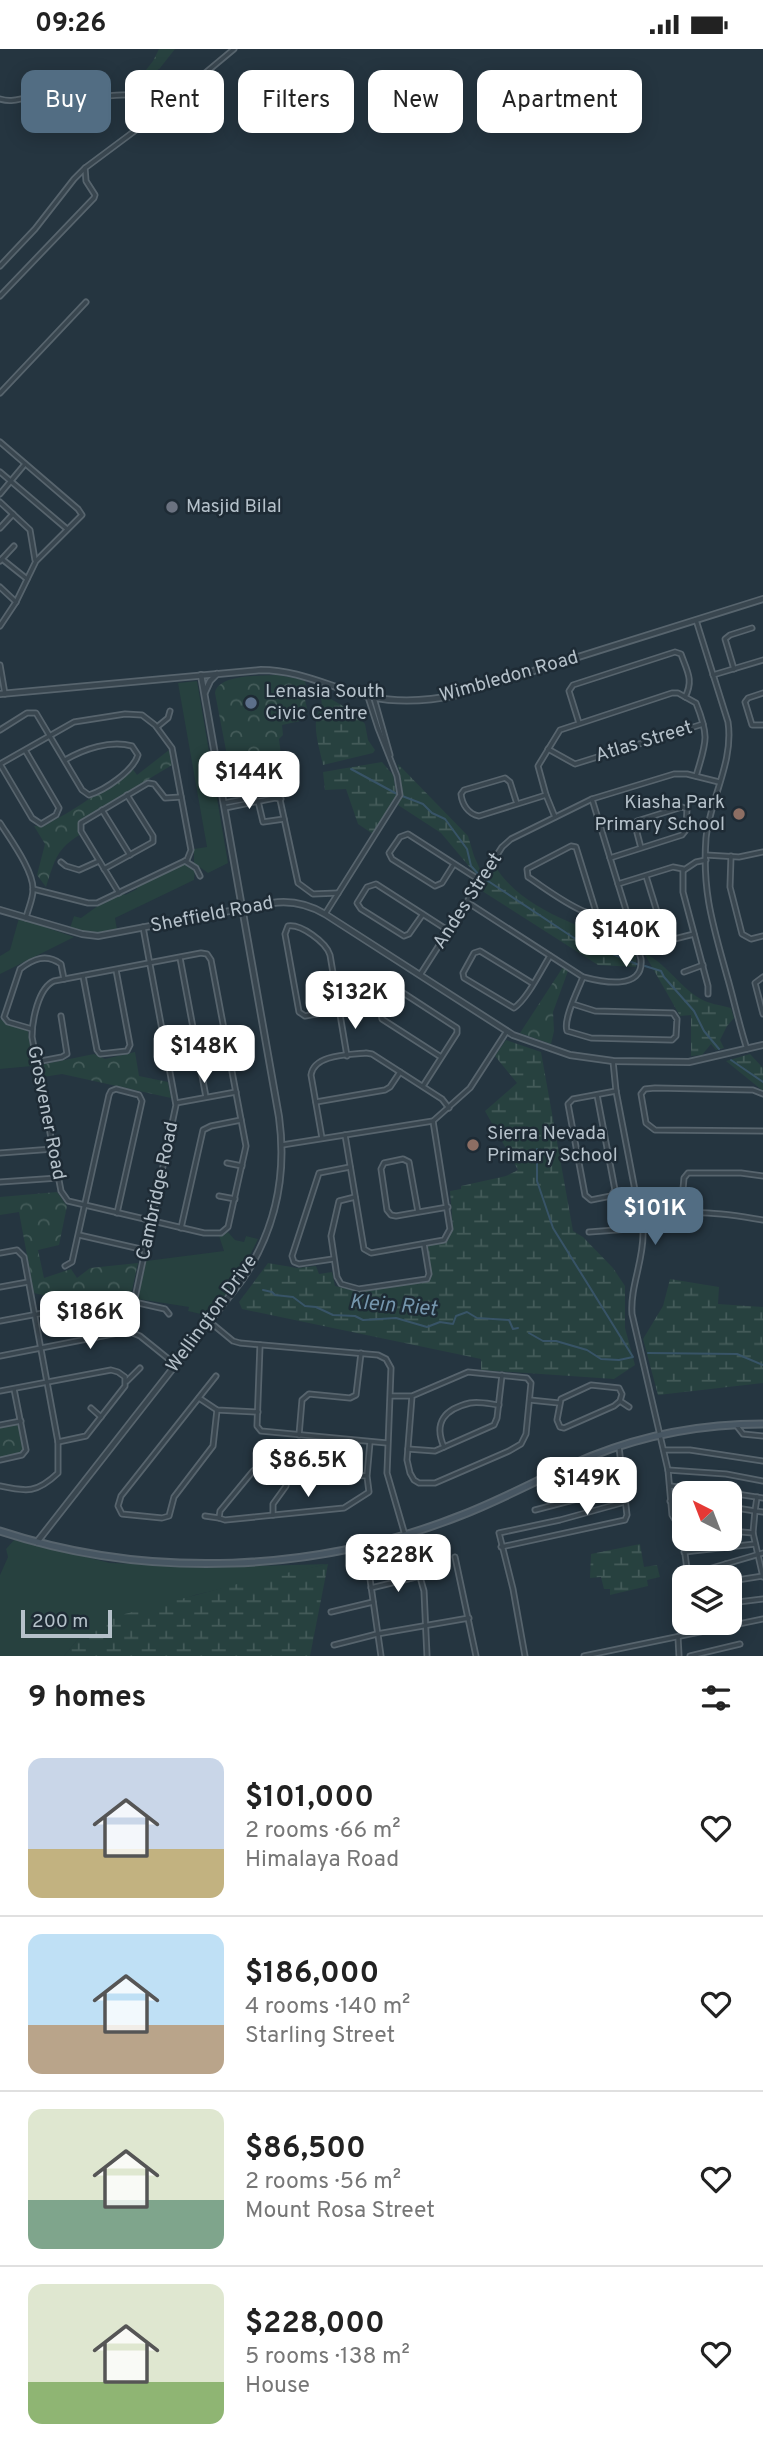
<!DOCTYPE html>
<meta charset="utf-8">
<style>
:root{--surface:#fff;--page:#f2f2f2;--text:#222;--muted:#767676;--line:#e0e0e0;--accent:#526d83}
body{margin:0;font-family:Overpass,sans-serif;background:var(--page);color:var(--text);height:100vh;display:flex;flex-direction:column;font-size:26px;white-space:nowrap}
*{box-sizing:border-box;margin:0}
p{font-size:23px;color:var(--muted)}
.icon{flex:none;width:38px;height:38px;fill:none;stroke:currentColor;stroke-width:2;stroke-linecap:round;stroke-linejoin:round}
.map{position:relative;height:1607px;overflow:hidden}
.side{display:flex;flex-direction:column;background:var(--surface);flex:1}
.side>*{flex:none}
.hud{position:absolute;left:21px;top:21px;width:721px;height:63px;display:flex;gap:14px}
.needle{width:46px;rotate:318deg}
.controls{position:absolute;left:672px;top:1432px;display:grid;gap:14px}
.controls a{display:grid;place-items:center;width:70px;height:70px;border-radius:14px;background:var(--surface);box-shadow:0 4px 18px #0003;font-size:35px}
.scale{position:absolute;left:21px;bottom:18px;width:91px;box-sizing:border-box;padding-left:7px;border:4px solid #b5c1ca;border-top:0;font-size:19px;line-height:24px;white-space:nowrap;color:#b5c1ca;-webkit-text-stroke:5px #1e2b35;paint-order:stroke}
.price{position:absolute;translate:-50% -60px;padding:0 16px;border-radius:14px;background:#fff;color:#222;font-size:23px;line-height:46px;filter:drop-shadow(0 2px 4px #0008)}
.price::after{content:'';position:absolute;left:50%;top:42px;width:21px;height:16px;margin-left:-10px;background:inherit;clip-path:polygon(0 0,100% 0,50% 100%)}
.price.current{background:var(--accent);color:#fff}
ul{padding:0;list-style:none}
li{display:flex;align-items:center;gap:21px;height:175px;padding:0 28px}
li+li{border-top:2px solid var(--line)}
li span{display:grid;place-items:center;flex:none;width:196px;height:140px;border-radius:14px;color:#555}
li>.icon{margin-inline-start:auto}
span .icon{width:84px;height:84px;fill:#fffc;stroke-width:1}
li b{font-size:30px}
h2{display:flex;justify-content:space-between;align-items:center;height:84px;padding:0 28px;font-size:30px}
.chip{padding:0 24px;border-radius:14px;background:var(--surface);box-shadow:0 4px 18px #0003;font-size:24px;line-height:63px}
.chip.current{background:var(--accent);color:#fff}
.status{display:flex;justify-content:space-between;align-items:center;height:49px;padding:0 35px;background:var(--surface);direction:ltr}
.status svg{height:19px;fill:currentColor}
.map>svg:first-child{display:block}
.green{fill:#27413f}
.wetland{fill:url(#wetland-marsh)}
.park{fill:url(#park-crowns)}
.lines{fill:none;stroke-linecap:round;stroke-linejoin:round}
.stream{stroke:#385467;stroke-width:2}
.minor-casing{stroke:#57646d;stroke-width:7}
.tertiary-casing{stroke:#57646d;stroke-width:8}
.secondary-casing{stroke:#57646d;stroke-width:9}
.minor{stroke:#39464f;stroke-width:3.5}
.tertiary{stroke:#39464f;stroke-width:4.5}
.secondary{stroke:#475662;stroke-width:5}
.worship-dot{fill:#6b7280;stroke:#1e2b35;stroke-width:2.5}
.service-dot{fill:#5c6f8a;stroke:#1e2b35;stroke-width:2.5}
.education-dot{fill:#8d6e63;stroke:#1e2b35;stroke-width:2.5}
.labels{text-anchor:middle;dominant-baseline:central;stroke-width:5;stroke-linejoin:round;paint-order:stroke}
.poi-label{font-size:19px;fill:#b5c1ca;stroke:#1e2b35;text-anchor:start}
.street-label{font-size:19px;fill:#b5c1ca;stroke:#1e2b35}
.water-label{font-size:21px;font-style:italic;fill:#7596ad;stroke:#1e2b35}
</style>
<div class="status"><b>09:26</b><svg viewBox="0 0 49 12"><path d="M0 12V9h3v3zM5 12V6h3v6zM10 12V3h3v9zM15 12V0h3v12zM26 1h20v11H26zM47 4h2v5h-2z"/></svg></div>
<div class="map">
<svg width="763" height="1607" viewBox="0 0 763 1607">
<defs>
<pattern id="wetland-marsh" width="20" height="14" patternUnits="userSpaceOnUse" patternTransform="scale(1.75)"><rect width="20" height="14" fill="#27413f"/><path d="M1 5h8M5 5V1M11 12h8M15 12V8" fill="none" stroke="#445b59"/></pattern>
<pattern id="park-crowns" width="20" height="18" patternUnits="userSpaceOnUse" patternTransform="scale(1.75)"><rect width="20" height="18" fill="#27413f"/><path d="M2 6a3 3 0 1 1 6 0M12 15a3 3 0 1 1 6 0" fill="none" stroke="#445b59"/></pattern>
</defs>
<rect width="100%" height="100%" fill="#253540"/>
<g class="green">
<polygon points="197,632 228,814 208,824 194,814 194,800 207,798 178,634"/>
<polygon points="184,815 195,820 194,831 115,869 117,881 93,885 70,879 74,867 81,869 99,856 124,844 125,846 137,840 136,837"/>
<polygon points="19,869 74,888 0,925 0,907 10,901"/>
<polygon points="0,970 9,975 28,981 33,1017 0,1020"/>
<polygon points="228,1183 235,1191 244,1193 246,1187 258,1190 237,1233 209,1267 188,1262 189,1258 138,1250 146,1212 224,1202 219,1187"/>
<polygon points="15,1490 110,1514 216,1518 328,1515 195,1546 80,1588 64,1607 0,1607 0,1526 8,1508 6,1500"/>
</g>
<g class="wetland">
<polygon points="159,0 175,0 160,19 131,40 153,12"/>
<path d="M326 641 331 650 355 664 365 675 368 691 375 701 373 704 323 716C320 700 309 671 322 658L321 647Z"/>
<polygon points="382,713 393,726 397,748 373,785 358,775 346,740 325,741 323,723"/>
<polygon points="398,715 468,787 474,807 482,825 478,828 441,784 398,756 403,744"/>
<path d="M495 817C524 864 589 879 636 900V918L598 916 479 840Z"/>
<path d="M644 904C667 915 678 936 699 949 709 955 720 956 731 959L734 969 727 977 720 991 724 999 716 1001 711 995 702 1006 691 1007V966L680 967Z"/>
<polygon points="506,991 541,1003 573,1182 583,1188 613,1219 625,1237 625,1279 635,1316 614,1330 481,1321 481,1310 242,1260 239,1253 268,1214 297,1219 316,1217 319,1225 332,1223 335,1237 360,1243 427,1232 431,1227 427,1197 447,1191 453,1180 450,1142 461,1140 461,1137 506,1127 518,1121 485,1062 517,1034 495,1007"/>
<polygon points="750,1005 763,1019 763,1042 726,1012"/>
<polygon points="670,1230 719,1238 718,1255 763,1258 763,1334 658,1346 643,1290 663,1257"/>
<polygon points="640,1495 644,1518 657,1516 660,1528 647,1531 648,1537 610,1546 610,1540 604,1540 601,1528 590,1529 591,1505"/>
<polygon points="328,1515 310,1607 64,1607 80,1588 106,1570 245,1533"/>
</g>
<g class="park">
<path d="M277 626 305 631 307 645 304 646 308 664 300 666V672L282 676 283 686 279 690 281 706 279 711 230 722 215 644C218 625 261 627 277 626Z"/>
<path d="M169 701 172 716 82 770 78 777 81 785C56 800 55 811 46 838L37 826 45 795 34 777C54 779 114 732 132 719L137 726Z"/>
<polygon points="563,918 568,922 553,963 554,982 551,995 520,984"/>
<polygon points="135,1003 139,1027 168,1033 171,1049 62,1025 43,1028 40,1016 94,1005 105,1010"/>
<polygon points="57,1143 67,1157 59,1196 38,1201 44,1229 71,1220 77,1229 90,1219 138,1214 127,1264 67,1258 65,1251 34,1244 19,1163 0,1166 0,1148"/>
<polygon points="17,1376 19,1378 23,1403 0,1408 0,1379"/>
</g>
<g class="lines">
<g class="stream">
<polyline points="351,720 397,745 423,755 432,764 445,770 467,800 471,817 480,827"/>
<polyline points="485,830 574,889 639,916"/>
<polyline points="645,917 661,922 664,928 694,962 704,982 719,1000"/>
<polyline points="731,1011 763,1033"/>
<polyline points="263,1241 272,1243 275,1246 293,1248 305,1257 316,1258 333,1266 355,1267 363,1271 396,1269 427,1278 440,1273 453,1275 456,1267 467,1263 477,1269 509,1271 513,1280 518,1279"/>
<polyline points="529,1284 543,1292 556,1292 587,1301 601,1310 619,1311 633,1308 553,1179 537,1132 537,1100"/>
<polyline points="648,1304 737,1305 763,1316"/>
</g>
<g class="minor-casing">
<g id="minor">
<path d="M0 50C13 54 20 49 32 48 51 47 69 48 88 48 121 47 137 41 170 53"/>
<polyline points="0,217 35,180 74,130 85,119"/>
<polyline points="0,247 94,149 95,146 86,132 85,119 144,75 234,0"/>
<polyline points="0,344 86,253"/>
<polyline points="0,393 78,460 82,466 36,512 16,553 0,577"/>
<polyline points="0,423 67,480"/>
<polyline points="0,445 25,415"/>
<polyline points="0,453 30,481 35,511"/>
<polyline points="0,479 13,465"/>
<polyline points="2,510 27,530"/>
<polyline points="0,512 14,497"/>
<polyline points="0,538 16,553"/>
<path d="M696 571 728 673C734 713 710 750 706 789 702 843 713 876 727 927 734 951 739 976 747 1000"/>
<polyline points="0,616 5,645"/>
<polyline points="734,620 725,590 730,586 752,579"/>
<polyline points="713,626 763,611"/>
<polyline points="763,644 748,649 745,653 752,676 763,676"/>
<polyline points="374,649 390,706"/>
<path d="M579 674 569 642 573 636 675 603 681 605C687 622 694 631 685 648"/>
<polyline points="157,678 168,669 170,662"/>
<path d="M0 681 27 664H36L82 741 89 746C105 741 133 722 138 706L132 697C110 691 84 700 65 711"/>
<polyline points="548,700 575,715 703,675"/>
<polyline points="25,701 59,759 56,766 41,775 32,769 0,715 74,673 125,665 142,666 155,676 172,699 191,801 187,811 97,854 88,854 33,840"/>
<polyline points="258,752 263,773 284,770"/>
<polyline points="224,754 276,744 279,746 298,834 313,845 338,844"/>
<path d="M517 755 510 733 505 729 464 741 461 745C462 755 468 765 479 767L546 746"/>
<polyline points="225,759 275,749 281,750"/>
<polyline points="102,761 130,806"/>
<path d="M555 768 546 746 538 717 560 681 672 644H678L696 654C710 689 706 693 696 727"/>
<path d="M0 774C10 790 34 822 33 841 33 850 28 860 26 869"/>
<polyline points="706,806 739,808 763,803"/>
<polyline points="731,807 730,838 742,885 751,890 763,887"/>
<polyline points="610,809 682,786 686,781 687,760 682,758 637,772 635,776 641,799"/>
<polyline points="185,812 196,819 200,827"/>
<polyline points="61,813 66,817 79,821 99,812"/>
<polyline points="454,815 442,834 435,837 392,810 389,804 400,788 408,785 481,832"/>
<polyline points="104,820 153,793 153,787 127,746"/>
<polyline points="684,821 696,813 706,811"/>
<polyline points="646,827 666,892"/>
<polyline points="618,835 673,818 683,820 683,843 708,937 708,945"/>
<polyline points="119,844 81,782 81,774 148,734 154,735 165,749 181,748"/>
<path d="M467 853 583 928C602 933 644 942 641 910L592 750"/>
<polyline points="325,865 400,746 397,727 378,679 368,648"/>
<polyline points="423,865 409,885 404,887 361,860 357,854 367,838 376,835 449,882"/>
<path d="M597 866 576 798 571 797 527 820 528 828C557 847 592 877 628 867"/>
<polyline points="639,899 694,885"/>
<path d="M201 904 207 905 211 911 246 1097 228 1178 221 1184H204L68 1152 61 1142 32 988C32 972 38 939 54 932Z"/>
<polyline points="180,909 206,1048"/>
<polyline points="684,923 703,916"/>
<polyline points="420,926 502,798 511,790 592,750 674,725 687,725 719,733"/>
<polyline points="83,927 97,1001 100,1005 127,1002 130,996 116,921"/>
<polyline points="763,928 755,934 763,965"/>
<path d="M532 934 480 902 474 904 463 924 464 929 514 959C528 949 541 921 550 907"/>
<path d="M573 955 595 962 673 964 677 970 676 987 672 991 591 989 567 982C563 970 578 941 583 928"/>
<path d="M339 961 305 967 299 963 285 885 288 877C301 875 326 893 330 906L347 1007"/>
<path d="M32 980 8 973 4 968 20 920C33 910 46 904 61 915L64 930"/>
<path d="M613 1012 616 1042 643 1183C644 1211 630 1237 632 1265L668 1421 672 1466 682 1482 688 1528"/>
<polyline points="36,1013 62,1008 67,1005 61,967"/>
<polyline points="423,1037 457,984 457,979 391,936 383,938 378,949 382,970 441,1008"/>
<polyline points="763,1045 753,1041 655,1039 645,1040 641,1045 646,1074 655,1081 763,1082"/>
<polyline points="597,1046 615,1141 611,1147 591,1151 585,1146 568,1055 573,1050 616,1042"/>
<polyline points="316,1053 385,1041 390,1038 400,1023"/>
<polyline points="176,1054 236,1043"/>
<polyline points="345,1086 364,1200 371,1204 444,1191 450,1180 433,1072"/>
<path d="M322 1089 311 1026C314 1005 349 1006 366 1004L372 1005 442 1050 449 1059"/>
<polyline points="282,1096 433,1072 470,1039 507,982"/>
<polyline points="0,1104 53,1100"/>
<polyline points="227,1114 242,1117"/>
<polyline points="0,1133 58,1129"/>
<polyline points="219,1147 235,1150"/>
<polyline points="355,1148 339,1152 331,1187 337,1228 341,1235 359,1240 427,1230 429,1225 424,1195"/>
<polyline points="418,1163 409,1113 403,1110 384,1114 381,1120 387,1161 391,1166 396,1167 448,1158"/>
<polyline points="681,1163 684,1129 688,1124 741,1124 763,1127"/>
<path d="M641 1170C687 1160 717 1163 763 1171"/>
<polyline points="181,1179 203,1081 211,1077 241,1071"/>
<polyline points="589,1183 642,1179"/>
<polyline points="79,1186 145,1201"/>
<path d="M0 1204 17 1201 24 1208 58 1393V1424C37 1444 27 1443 0 1437"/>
<polyline points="333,1210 299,1215 294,1213 292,1207 319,1124 350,1118"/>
<polyline points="65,1217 72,1213 109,1046 111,1042 116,1040 139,1046 142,1052 117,1164"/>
<polyline points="0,1238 28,1233"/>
<polyline points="134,1253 165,1260 169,1265"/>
<path d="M0 1272 70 1259C79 1258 92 1259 98 1266L96 1288"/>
<polyline points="210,1273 233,1292 240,1294 378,1306 386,1310 391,1319 387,1424 405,1486"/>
<polyline points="128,1282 176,1056 143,878"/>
<polyline points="260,1296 257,1377 261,1382 387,1394"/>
<polyline points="0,1307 128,1282 140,1287 176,1316"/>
<polyline points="216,1327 121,1447 118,1457 122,1465 162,1469 169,1467 174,1448 213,1397 217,1361"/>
<polyline points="127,1332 140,1319"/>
<polygon points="591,1336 619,1339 622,1345 620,1352 614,1357 564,1379 560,1378 557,1371 561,1350"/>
<polyline points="0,1342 111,1321 118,1323 125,1328 125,1337 86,1387 58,1393"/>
<polyline points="391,1347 412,1347 407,1411 410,1424 414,1431 419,1434 435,1434 509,1402 521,1395 526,1385 531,1334 527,1329 468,1323 412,1347"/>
<polyline points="199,1349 217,1361 258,1363"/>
<polyline points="530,1351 559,1354"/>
<polyline points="620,1352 629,1358"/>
<polyline points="91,1359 101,1368"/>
<polyline points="0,1376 21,1372"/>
<polyline points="736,1376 743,1385 763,1387"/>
<polyline points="299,1386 302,1351 309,1345 350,1349 356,1346 361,1304"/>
<path d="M444 1398C433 1373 445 1360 470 1354 479 1352 490 1355 499 1356"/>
<polyline points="408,1400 435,1402 494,1376 497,1369 502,1326"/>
<polyline points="664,1401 690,1401 763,1412"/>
<polyline points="0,1411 22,1406 26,1401 14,1340"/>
<polyline points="668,1421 726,1425 763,1432"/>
<polyline points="367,1427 257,1419 253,1422 220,1462 219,1469 225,1471 344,1459 369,1443 367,1427 370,1393"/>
<polyline points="670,1437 728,1444"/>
<polyline points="730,1444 763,1449"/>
<polyline points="757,1448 755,1462 763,1463"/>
<polyline points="670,1452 684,1454"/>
<polyline points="730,1458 755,1462 753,1484"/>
<polyline points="535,1461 623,1438"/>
<polyline points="273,1466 273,1455 286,1437 288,1421"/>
<polyline points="205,1467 219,1469"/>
<polyline points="730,1482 753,1484 763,1528"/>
<polyline points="408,1486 424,1542 427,1607"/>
<polyline points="501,1498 625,1471 627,1466 619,1398"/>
<polyline points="684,1503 755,1495"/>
<polyline points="455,1508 476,1607"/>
<polyline points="726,1515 729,1528"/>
<polyline points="705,1521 763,1504"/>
<polyline points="369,1523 381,1607"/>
<polyline points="730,1530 738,1574"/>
<polyline points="731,1532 763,1527"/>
<polyline points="371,1539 420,1527"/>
<polyline points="730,1554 763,1550"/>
<polyline points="331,1563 373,1553"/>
<polyline points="678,1588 679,1607"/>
<polyline points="334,1596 377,1585 469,1569"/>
<polyline points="525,1607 513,1540 499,1484 560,1471 625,1453"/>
<polyline points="584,1607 763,1570"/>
<polyline points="690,1607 740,1595"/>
</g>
</g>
<g class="tertiary-casing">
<g id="tertiary">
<polyline points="205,643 210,632 217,625"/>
<path d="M0 645 261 621C301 621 333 640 371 648 400 654 428 652 457 646L763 550"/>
<path d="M0 861 82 885 98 887 272 854C292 851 308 855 325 865L513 986 570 1006 613 1012 689 1013 763 996"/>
<path d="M37 1493 242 1231C275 1182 287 1126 279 1068L201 626"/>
</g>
</g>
<g class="secondary-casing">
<path id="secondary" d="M0 1482C149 1531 317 1524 462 1466 506 1449 548 1425 592 1407 647 1385 704 1375 763 1375"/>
</g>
<use href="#minor" class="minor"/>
<use href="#tertiary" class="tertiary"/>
<use href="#secondary" class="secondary"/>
</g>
<circle class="worship-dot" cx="172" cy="458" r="7"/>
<circle class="service-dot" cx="251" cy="654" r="7"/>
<g class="education-dot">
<circle cx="739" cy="765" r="7"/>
<circle cx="473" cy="1096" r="7"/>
</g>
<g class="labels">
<g class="poi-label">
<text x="186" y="458">Masjid Bilal</text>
<text x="265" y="643">Lenasia South<tspan x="265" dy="22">Civic Centre</tspan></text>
<text x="725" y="754" text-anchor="end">Kiasha Park<tspan x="725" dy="22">Primary School</tspan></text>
<text x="487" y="1085">Sierra Nevada<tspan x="487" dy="22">Primary School</tspan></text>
</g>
<g class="street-label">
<text transform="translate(509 628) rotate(-16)">Wimbledon Road</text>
<text transform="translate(644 693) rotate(-17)">Atlas Street</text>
<text transform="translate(468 852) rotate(-57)">Andes Street</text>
<text transform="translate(212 866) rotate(-11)">Sheffield Road</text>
<text transform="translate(46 1064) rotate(79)">Grosvener Road</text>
<text transform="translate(158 1142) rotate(-78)">Cambridge Road</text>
<text transform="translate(212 1265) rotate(-54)">Wellington Drive</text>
</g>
<g class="water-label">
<text transform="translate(393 1257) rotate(5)">Klein Riet</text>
</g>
</g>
</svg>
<div class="controls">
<a><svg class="needle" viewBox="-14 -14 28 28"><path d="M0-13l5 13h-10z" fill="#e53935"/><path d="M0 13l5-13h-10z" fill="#767676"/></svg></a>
<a><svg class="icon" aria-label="layers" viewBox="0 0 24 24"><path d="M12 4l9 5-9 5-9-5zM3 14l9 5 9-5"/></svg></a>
</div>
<div class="scale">200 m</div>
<b class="price" style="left:249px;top:762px">$144K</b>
<b class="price" style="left:626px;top:920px">$140K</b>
<b class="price" style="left:355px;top:982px">$132K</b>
<b class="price" style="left:204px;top:1036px">$148K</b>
<b class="price current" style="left:655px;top:1198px">$101K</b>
<b class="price" style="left:90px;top:1302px">$186K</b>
<b class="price" style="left:308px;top:1450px">$86.5K</b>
<b class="price" style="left:587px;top:1468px">$149K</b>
<b class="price" style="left:398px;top:1545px">$228K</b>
<div class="hud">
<a class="chip current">Buy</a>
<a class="chip">Rent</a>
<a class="chip">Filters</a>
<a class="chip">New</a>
<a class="chip">Apartment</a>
</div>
</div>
<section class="side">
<h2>9 homes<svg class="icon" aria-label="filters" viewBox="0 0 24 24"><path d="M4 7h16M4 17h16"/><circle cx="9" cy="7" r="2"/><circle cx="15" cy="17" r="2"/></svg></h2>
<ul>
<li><span style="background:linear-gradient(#c9d6e8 65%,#c2b280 0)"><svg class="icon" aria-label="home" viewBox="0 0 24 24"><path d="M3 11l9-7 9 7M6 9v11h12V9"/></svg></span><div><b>$101,000</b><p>2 rooms · 66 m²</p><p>Himalaya Road</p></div><svg class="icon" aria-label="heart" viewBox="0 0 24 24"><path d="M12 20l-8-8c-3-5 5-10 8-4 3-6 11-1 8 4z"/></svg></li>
<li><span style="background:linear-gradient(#bfe0f5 65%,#b9a48a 0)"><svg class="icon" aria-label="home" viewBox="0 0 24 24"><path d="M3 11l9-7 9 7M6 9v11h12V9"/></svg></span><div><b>$186,000</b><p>4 rooms · 140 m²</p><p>Starling Street</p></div><svg class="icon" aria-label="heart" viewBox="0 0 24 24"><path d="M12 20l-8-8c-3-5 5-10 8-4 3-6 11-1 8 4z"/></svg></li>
<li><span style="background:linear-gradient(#dfe7d0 65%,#7fa58c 0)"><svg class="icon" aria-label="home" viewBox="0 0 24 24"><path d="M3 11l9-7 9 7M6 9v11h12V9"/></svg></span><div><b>$86,500</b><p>2 rooms · 56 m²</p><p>Mount Rosa Street</p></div><svg class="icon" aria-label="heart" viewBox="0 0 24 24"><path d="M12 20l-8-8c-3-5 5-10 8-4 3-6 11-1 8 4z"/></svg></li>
<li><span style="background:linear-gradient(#dfe7d0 70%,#8fb573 0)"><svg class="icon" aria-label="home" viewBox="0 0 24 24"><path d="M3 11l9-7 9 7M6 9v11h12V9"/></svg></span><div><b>$228,000</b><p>5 rooms · 138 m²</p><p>House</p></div><svg class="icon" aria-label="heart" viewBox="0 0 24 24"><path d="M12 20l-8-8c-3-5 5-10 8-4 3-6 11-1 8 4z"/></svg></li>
</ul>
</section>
